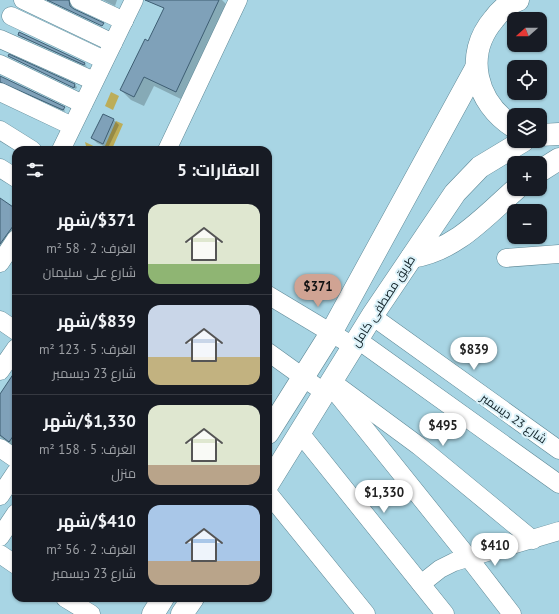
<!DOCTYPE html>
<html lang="ar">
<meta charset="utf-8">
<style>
:root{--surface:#171b24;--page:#242831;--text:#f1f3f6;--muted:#9ea1a6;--line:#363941;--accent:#d0a393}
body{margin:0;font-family:"PT Sans",Cairo,sans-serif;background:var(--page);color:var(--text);direction:rtl;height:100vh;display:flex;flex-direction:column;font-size:15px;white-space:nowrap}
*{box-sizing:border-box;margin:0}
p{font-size:13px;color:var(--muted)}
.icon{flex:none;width:22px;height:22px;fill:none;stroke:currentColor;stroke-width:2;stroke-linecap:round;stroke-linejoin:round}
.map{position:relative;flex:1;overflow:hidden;direction:ltr}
.drawer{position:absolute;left:12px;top:146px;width:260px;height:456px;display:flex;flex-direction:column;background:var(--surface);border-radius:12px;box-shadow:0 1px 3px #0004;direction:rtl}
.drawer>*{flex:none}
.needle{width:26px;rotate:249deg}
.fabs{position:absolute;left:507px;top:12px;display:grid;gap:8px}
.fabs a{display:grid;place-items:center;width:40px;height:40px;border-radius:8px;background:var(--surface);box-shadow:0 1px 3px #0004;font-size:20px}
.price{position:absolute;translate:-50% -34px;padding:0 9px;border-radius:14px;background:#fff;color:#222;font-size:13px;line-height:26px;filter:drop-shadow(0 1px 2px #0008)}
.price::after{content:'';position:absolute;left:50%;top:24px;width:12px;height:9px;margin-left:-6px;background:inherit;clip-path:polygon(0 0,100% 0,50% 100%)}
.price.current{background:var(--accent);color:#111}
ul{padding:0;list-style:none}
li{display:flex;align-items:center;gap:12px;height:100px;padding:0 12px}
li+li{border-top:1px solid var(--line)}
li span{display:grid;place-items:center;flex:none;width:112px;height:80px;border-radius:12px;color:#555}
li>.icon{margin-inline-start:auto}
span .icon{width:48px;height:48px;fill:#fffc;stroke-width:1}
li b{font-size:17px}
h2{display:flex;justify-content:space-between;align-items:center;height:48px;padding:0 12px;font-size:17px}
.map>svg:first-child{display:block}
.green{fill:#bcad58}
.shadow{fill:#0003}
.building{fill:#7fa1b9;stroke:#3e5e73}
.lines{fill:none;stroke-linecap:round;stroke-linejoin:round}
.minor-casing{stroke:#5f8997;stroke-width:19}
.major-casing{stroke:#5f8997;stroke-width:23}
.highway-casing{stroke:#5f8997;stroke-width:23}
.minor{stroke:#fff;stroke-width:18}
.major{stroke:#fff;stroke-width:22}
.highway{stroke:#fff;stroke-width:22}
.labels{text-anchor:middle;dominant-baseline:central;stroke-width:4;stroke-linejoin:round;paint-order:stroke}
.street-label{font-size:12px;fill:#102127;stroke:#dcf2f9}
</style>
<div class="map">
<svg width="559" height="614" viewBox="0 0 559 614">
<rect width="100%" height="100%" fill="#a8d5e4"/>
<g class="green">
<polygon points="111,92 119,96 113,110 105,106"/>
<polygon points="116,121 123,124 112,149 105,146"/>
<polygon points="85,142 102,150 87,150"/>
</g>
<g class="shadow">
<polygon points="50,0 71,0 72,8 105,27"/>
<polygon points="103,0 117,0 115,6"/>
<polygon points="165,0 222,0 230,8 185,101 154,86 144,106 131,100 121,90 149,42 164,9 162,7"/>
<polygon points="20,33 85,64 87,67 21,37 19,35"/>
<polygon points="9,56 75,85 77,87 76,89"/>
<polygon points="0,77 64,108 65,112 7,84 0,85"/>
<polygon points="103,115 114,120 119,125 108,148 97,143 92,138"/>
<polygon points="0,199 16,210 16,246 0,269"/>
<polygon points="16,372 16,448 0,437 0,395"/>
</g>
<g class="building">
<polygon points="47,0 69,0 70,6 74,9 104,23 102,26"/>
<polygon points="145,0 219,0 176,92 144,77 134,97 120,90 145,39 148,41 164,8"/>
<polygon points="19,32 85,63 84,65 18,35"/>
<polygon points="9,54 75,84 74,88 8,56"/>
<polygon points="0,76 65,107 63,110 0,82"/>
<polygon points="103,114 114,119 103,144 91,138"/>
<polygon points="0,198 16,209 16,222 0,244"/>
<polygon points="16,370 16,432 9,442 0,435 0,394"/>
</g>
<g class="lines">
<g class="minor-casing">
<g id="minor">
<polyline points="23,0 113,43"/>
<polyline points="79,0 124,21"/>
<polyline points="11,16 104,60"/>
<polyline points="0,39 94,81"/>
<polyline points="0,64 83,104"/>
<polyline points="0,92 72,126"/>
<polyline points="0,130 32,150"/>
<polyline points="61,150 134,0"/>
<polyline points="167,150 238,0"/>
<polyline points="0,168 16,178"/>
<polyline points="506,258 559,254"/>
<polyline points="0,263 16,239"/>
<polyline points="268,295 353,346"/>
<polyline points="372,316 559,450"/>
<polyline points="0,320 16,331"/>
<polyline points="358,340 559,484"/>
<polyline points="268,352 325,393"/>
<polyline points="0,371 16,348"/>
<polyline points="330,385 468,557 512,614"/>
<polyline points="339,387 419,446 533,540"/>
<polyline points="300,433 445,614"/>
<polyline points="0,448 16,459"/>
<polyline points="268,493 366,614"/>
<polyline points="0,496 16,472"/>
<polyline points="0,537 16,513"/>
<polyline points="0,554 16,565"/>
<polyline points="421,584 440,569 454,562 559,531"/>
<polyline points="65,598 91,614"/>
</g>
</g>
<g class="major-casing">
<g id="major">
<polyline points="268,433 331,333 476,68"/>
<polyline points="268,484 372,316 455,193 480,167 523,141"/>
<polyline points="153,614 163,598"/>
<polyline points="182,614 193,598"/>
</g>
</g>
<g class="highway-casing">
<g id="highway">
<path d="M514 127C476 103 463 55 494 19 500 11 509 3 518 0"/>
<polyline points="540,135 559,134"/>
<polyline points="540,171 559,159"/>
<path d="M412 257C456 250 484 217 516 189"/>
</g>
</g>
<use href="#minor" class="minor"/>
<use href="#major" class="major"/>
<use href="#highway" class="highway"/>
</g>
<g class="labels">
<g class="street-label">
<text transform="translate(383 301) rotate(-57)">طريق مصطفى كامل</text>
<text transform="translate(514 418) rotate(35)">شارع 23 ديسمبر</text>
</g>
</g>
</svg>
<div class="fabs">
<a><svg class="needle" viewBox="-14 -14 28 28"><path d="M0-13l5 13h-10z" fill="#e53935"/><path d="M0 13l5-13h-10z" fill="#9ea1a6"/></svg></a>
<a><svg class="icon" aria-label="locate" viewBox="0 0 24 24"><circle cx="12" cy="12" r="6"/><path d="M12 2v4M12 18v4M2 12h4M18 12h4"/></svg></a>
<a><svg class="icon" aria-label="layers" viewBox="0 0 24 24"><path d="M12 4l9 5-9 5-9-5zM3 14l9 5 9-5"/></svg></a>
<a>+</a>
<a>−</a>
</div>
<b class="price current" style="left:318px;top:308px">$371</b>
<b class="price" style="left:474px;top:371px">$839</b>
<b class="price" style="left:443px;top:447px">$495</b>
<b class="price" style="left:384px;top:514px">$1,330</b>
<b class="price" style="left:495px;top:567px">$410</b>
<section class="drawer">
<h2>العقارات: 5<svg class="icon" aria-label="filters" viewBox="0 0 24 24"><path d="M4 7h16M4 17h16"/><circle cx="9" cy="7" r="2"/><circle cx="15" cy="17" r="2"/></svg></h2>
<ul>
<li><span style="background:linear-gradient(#dfe7d0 75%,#8fb573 0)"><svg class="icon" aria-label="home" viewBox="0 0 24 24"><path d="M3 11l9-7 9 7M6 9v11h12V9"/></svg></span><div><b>$371/شهر</b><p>الغرف: 2 · 58 m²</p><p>شارع على سليمان</p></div></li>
<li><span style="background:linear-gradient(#c9d6e8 65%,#c2b280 0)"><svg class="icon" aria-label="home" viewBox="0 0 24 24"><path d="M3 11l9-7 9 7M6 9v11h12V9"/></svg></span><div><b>$839/شهر</b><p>الغرف: 5 · 123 m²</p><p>شارع 23 ديسمبر</p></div></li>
<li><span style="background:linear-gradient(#dfe7d0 75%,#b9a48a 0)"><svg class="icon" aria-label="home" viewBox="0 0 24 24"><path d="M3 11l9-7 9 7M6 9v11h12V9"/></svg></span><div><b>$1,330/شهر</b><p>الغرف: 5 · 158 m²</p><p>منزل</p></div></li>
<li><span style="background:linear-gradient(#a9c7e8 70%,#b9a48a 0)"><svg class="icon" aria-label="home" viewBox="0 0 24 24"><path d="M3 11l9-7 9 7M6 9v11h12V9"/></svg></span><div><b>$410/شهر</b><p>الغرف: 2 · 56 m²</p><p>شارع 23 ديسمبر</p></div></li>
</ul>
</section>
</div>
